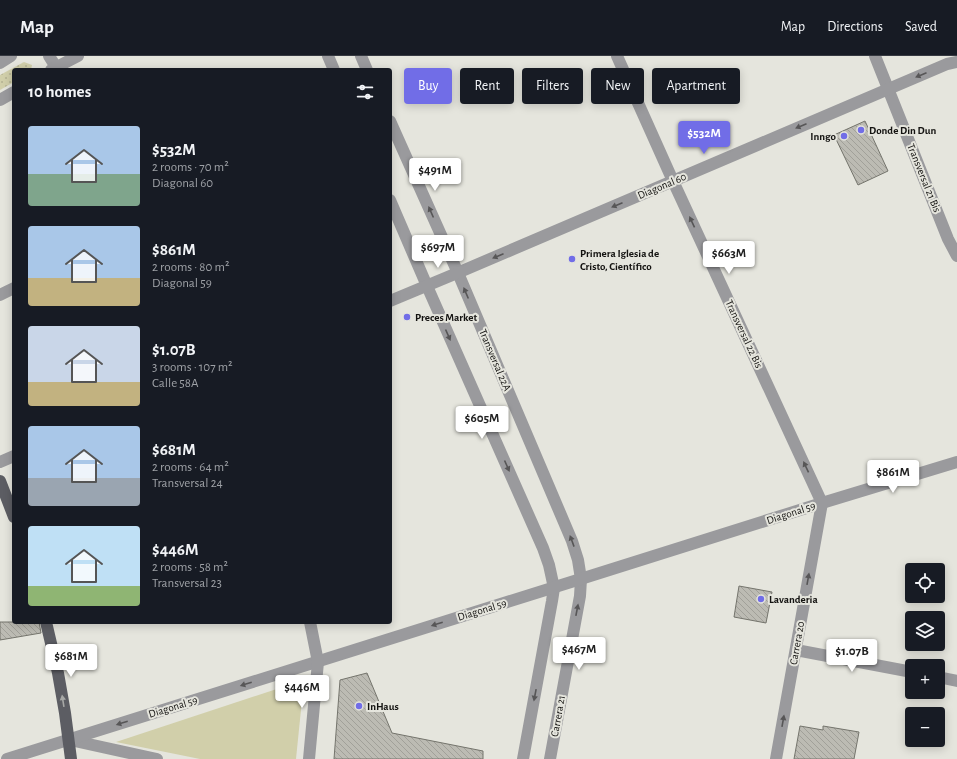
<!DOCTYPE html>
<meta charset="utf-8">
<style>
:root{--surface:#171b24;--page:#242831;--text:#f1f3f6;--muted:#9ea1a6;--line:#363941;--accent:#716de7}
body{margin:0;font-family:"Alegreya Sans",sans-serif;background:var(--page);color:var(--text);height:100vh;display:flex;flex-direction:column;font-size:15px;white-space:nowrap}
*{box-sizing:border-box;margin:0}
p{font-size:13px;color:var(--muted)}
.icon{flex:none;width:22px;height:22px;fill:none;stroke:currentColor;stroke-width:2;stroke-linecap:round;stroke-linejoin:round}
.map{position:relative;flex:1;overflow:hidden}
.side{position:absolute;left:12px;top:12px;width:380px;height:556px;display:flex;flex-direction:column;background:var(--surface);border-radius:4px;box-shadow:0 2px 10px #0003}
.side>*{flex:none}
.guide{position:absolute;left:404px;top:12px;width:380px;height:36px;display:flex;gap:8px}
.fabs{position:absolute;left:905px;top:507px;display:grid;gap:8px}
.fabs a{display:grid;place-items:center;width:40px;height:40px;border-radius:4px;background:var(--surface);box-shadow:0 2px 10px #0003;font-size:20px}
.price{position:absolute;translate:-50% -34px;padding:0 9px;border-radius:4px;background:#fff;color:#222;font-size:13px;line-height:26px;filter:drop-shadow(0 1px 2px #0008)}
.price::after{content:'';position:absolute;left:50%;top:24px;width:12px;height:9px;margin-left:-6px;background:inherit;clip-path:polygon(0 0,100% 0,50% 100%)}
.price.on{background:var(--accent);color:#fff}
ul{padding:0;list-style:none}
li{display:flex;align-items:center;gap:12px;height:100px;padding:0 16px}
li span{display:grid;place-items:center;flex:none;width:112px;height:80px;border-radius:4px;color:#555}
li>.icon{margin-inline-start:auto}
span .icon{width:48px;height:48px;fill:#fffc;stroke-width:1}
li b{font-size:17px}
h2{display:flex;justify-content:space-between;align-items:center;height:48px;padding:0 16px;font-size:17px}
.chip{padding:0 14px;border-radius:4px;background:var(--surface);box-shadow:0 2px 10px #0003;font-size:14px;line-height:36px}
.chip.on{background:var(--accent);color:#fff}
header{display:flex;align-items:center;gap:24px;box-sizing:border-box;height:56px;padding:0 20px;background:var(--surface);border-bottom:1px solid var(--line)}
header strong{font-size:19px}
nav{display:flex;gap:22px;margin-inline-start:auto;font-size:14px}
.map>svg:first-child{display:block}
.grass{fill:url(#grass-dots)}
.park{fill:#d1cfaa}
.building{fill:url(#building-back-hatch);stroke:#74746c}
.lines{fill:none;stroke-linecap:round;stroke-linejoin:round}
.minor{stroke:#9a9a9d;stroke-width:12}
.major{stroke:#5c5d63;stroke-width:12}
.oneway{fill:#575657}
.oneway2{fill:#a7a8a6}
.poi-dot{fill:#716de7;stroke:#e5e5dd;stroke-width:1.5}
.labels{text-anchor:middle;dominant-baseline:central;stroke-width:4;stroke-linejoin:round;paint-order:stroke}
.poi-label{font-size:11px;font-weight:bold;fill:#141311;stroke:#e5e5dd;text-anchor:start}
.street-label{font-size:11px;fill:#141311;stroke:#e5e5dd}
</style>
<header>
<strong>Map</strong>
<nav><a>Map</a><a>Directions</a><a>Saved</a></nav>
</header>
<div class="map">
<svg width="957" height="703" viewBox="0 0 957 703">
<defs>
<pattern id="grass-dots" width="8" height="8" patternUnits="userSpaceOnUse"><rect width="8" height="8" fill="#d1cfaa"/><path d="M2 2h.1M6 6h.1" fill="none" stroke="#b3b191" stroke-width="1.8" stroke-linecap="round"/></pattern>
<pattern id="building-back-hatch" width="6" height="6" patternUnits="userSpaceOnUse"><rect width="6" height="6" fill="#bcbbb3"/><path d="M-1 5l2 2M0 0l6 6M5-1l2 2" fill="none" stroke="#a1a099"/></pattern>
</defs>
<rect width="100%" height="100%" fill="#e5e5dd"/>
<polygon class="grass" points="24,6 32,9 31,14 14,14 14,26 0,34 0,19"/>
<polygon class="park" points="304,624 296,703 200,703 116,686"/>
<g class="building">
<polygon points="865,65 888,115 858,129 834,79"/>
<polygon points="739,530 772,536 766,567 734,561"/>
<polygon points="0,566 39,566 41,577 0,584"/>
<polygon points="367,617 392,677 483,695 483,703 334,703 340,624"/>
<polygon points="800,670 823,674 823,670 859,676 854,703 794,703"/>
</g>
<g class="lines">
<g class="minor">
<polyline points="49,0 56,11"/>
<polyline points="328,0 334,14"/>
<polyline points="361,0 367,14"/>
<polyline points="617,0 673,125 822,447"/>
<polyline points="875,0 948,183 957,200"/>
<polyline points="0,7 11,0"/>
<polyline points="51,14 78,0"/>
<polyline points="0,44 14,36"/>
<polyline points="390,65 458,217 572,485 578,504 581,523 580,540 550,703"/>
<polyline points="390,144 427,230 543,492 549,509 554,532 552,545 523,703"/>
<polyline points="0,239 14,232"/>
<polyline points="390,245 462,215 947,8 957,6"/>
<polyline points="0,406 14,400"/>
<polyline points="796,594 912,616"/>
<polyline points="938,621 957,625"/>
<polyline points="70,684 157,703"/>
<polyline points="7,703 587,521 822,447 957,406"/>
<polyline points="309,703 318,606 310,566"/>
<polyline points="776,703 822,447"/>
</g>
<g class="major">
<polyline points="0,425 14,461"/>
<polyline points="46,566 58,617 65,657 71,703"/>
</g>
</g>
<defs><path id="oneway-solid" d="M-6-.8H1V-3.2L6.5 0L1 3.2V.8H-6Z"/></defs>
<g class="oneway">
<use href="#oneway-solid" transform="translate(921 19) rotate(157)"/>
<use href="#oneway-solid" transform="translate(801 70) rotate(157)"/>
<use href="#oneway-solid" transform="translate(617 149) rotate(157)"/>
<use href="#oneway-solid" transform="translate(431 156) rotate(-114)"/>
<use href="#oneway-solid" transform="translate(692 166) rotate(-115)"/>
<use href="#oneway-solid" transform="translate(498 200) rotate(157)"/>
<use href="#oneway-solid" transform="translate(466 237) rotate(-113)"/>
<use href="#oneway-solid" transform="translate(448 279) rotate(66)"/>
<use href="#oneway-solid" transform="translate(507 410) rotate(66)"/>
<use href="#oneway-solid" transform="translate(806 411) rotate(-115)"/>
<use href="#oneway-solid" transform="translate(572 485) rotate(-110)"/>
<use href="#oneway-solid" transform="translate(808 523) rotate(-80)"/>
<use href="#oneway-solid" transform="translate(577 554) rotate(-79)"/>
<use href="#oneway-solid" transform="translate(437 568) rotate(163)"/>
<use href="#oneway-solid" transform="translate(246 628) rotate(163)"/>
<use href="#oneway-solid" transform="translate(535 639) rotate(101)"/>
<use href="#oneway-solid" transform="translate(783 665) rotate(-80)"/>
<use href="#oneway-solid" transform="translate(122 667) rotate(163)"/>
</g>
<use class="oneway2" href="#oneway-solid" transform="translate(63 645) rotate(-99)"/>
<g class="poi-dot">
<circle cx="861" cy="74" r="4"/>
<circle cx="844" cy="80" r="4"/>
<circle cx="572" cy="203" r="4"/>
<circle cx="407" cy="261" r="4"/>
<circle cx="761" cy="543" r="4"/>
<circle cx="359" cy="650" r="4"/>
</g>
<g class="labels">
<g class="poi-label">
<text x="869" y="74">Donde Din Dun</text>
<text x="836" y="80" text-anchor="end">Inngo</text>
<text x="580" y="197">Primera Iglesia de<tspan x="580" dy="13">Cristo, Científico</tspan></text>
<text x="415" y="261">Preces Market</text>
<text x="769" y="543">Lavanderia</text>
<text x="367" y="650">InHaus</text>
</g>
<g class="street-label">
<text transform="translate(924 122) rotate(68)">Transversal 21 Bis</text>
<text transform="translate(662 130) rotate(-23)">Diagonal 60</text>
<text transform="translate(744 278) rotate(65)">Transversal 22 Bis</text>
<text transform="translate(495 304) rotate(67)">Transversal 22A</text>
<text transform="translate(791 457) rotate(-18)">Diagonal 59</text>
<text transform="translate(482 554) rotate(-17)">Diagonal 59</text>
<text transform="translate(797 587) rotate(-80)">Carrera 20</text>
<text transform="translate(173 651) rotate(-17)">Diagonal 59</text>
<text transform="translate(558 660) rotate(-80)">Carrera 21</text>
</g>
</g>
</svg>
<div class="fabs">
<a><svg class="icon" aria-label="locate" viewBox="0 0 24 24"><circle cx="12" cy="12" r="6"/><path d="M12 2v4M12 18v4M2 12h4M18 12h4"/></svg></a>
<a><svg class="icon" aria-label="layers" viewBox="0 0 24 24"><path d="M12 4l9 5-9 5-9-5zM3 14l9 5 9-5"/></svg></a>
<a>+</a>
<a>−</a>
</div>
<b class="price on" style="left:704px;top:99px">$532M</b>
<b class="price" style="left:435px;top:136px">$491M</b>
<b class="price" style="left:438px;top:213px">$697M</b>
<b class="price" style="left:729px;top:219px">$663M</b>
<b class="price" style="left:482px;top:384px">$605M</b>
<b class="price" style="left:893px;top:438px">$861M</b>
<b class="price" style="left:579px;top:615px">$467M</b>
<b class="price" style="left:852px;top:617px">$1.07B</b>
<b class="price" style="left:71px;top:622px">$681M</b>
<b class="price" style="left:302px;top:653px">$446M</b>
<div class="guide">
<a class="chip on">Buy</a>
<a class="chip">Rent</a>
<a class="chip">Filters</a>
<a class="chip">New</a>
<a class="chip">Apartment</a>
</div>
<section class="side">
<h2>10 homes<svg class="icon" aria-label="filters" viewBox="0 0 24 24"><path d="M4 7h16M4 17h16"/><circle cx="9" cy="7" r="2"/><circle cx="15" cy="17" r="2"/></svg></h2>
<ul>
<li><span style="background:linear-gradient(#a9c7e8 60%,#7fa58c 0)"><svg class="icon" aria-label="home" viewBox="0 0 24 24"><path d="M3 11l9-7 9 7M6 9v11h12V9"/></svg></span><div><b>$532M</b><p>2 rooms · 70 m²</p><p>Diagonal 60</p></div></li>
<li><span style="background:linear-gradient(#a9c7e8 65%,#c2b280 0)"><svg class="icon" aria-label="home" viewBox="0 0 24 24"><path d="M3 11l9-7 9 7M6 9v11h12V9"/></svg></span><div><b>$861M</b><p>2 rooms · 80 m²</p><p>Diagonal 59</p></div></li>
<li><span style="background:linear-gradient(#c9d6e8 70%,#c2b280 0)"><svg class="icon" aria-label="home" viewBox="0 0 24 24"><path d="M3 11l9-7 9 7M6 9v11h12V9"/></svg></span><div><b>$1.07B</b><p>3 rooms · 107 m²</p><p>Calle 58A</p></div></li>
<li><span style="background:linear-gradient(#a9c7e8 65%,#9aa5b1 0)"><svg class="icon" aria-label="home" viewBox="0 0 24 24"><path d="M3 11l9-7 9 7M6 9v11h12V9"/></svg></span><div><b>$681M</b><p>2 rooms · 64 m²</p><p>Transversal 24</p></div></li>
<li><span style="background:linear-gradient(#bfe0f5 75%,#8fb573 0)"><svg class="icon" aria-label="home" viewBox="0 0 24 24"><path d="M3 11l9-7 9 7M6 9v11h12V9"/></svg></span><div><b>$446M</b><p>2 rooms · 58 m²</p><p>Transversal 23</p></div></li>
</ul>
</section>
</div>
